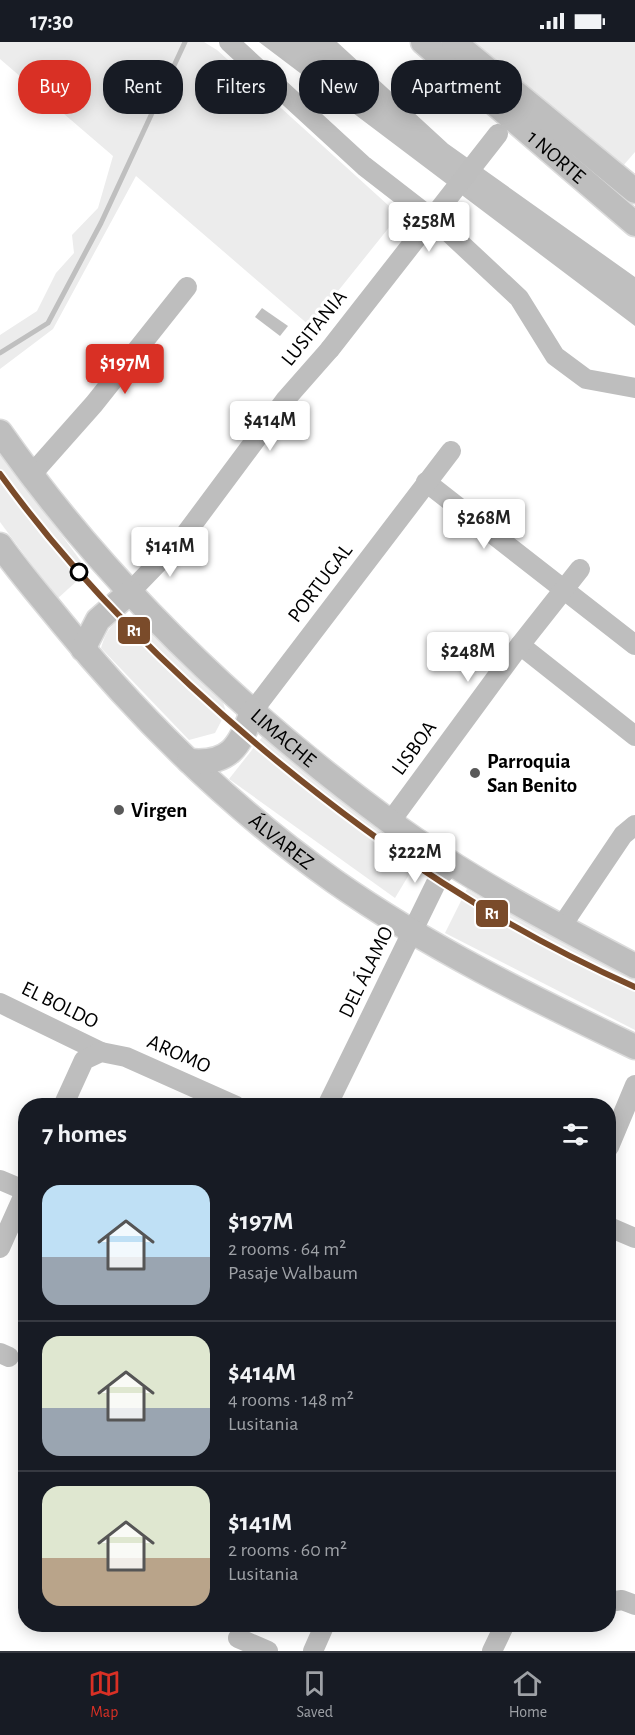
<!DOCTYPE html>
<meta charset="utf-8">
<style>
:root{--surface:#171b24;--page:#20242c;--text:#f1f3f6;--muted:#9ea1a6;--line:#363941;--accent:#d93025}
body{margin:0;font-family:"Alegreya Sans",sans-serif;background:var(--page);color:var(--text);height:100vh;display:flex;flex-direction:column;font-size:22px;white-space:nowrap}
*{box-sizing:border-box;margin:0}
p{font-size:20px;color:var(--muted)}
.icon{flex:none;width:33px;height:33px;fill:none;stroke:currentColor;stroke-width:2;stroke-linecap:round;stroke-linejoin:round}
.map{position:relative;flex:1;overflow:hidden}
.panel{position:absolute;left:18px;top:1056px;width:598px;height:534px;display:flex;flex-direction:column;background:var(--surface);border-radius:24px;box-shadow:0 3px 15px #0003}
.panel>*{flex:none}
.guide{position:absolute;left:18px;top:18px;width:600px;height:54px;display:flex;gap:12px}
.price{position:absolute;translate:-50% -51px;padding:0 14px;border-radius:6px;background:#fff;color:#222;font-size:20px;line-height:39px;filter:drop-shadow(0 2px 3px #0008)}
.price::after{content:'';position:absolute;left:50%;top:36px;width:18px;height:14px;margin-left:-9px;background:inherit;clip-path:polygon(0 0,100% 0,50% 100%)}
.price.current{background:var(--accent);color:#fff}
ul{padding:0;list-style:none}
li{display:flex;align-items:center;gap:18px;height:150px;padding:0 24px}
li+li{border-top:2px solid var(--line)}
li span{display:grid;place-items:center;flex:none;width:168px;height:120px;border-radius:18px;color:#555}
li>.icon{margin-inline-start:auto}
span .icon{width:72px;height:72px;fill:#fffc;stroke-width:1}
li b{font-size:26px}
h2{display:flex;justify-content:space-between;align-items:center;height:72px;padding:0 24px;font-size:26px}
.chip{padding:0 21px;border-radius:24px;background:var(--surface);box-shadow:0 3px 15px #0003;font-size:21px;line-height:54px}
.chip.current{background:var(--accent);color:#fff}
.status{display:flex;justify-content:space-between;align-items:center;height:42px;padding:0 30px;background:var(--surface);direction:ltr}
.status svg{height:16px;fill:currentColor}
.tabs{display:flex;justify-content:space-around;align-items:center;height:84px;border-top:2px solid var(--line);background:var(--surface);font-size:16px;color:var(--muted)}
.tabs a{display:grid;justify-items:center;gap:3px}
.tabs .current{color:var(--accent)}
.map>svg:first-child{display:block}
.green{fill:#ececec}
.water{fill:#bfbfbf}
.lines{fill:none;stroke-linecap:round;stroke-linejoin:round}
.stream{stroke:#bfbfbf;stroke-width:5}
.major-casing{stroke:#dbdbdb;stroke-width:27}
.minor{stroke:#bebebe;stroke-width:20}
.major{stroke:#bebebe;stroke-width:24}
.minor-bridge{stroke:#bebebe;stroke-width:20}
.rail-1-casing{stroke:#fff;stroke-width:10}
.rail-1{stroke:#7a4b2a;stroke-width:6}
.stop-dot{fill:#fff;stroke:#000;stroke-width:3}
.poi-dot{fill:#595959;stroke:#fff;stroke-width:2}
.labels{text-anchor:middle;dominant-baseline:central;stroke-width:6;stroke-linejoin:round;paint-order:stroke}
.street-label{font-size:21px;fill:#000;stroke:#fff}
.poi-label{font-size:21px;font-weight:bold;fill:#000;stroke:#fff;text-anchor:start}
.line-badge{stroke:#fff;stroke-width:2}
.badge-label{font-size:16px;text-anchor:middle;font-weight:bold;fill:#fff}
</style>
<div class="status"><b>17:30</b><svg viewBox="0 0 49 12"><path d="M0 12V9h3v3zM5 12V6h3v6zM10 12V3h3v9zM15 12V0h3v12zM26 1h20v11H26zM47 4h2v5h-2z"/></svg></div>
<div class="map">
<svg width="635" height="1609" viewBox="0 0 635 1609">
<rect width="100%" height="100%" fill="#fff"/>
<g class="green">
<polygon points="0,0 204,0 217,8 399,173 310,284 136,134 53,287 0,327 0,293 37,269 56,231 74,211 72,193 98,166 113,114 0,17"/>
<polygon points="470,0 635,0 635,110 622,125"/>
<polygon points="0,409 88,529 57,557 0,480"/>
<path d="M135 573 222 657 226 670 215 691 189 698 101 606C107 585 114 578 135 573Z"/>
<polygon points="263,694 419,816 395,856 229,737"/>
<polygon points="467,847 558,898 635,934 635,988 445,891"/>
</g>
<g class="water">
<polygon points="259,0 337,0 448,102 635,235 635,284"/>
<polygon points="262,266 288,284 280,294 255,275"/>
</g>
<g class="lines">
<polyline class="stream" points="0,311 48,281 101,181 185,0"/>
<g class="major-casing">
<g id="major">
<path id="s1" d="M423 0 635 182"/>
<polyline points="454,0 635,149"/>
<path id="s2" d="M0 390C106 541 241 670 389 779 465 835 551 880 635 924"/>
<path id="s3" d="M0 503C19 530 41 555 62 581 141 678 231 766 334 839 428 905 532 956 635 1005"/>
<polyline points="83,607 98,578 129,551"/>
<path d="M189 719C229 723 240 705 252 670"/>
</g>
</g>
<g class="minor">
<polyline points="229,0 364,124 444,186 519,256 555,314 586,337 635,346"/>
<polyline points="31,433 94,362 187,245"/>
<polyline points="426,440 635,603"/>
<polyline points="129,551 184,494 286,357 330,307"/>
<polyline points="520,603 635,694"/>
<polyline points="252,670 451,409"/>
<polyline points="390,780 520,603 580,527"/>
<polyline points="561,885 623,793 635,783"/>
<polyline points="0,961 101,1010"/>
<polyline points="63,1064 84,1018 101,1010 126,1015 236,1064"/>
<polyline points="327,1064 439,835 453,822"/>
<polyline points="609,1105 635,1043"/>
<polyline points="0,1138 26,1149"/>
<polyline points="609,1185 635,1196"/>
<polyline points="0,1206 26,1148"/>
<polyline points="0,1311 9,1315"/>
<polyline points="609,1560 622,1558 635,1563"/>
<polyline points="238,1596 268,1609"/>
<polyline points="313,1609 325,1582"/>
<polyline points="492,1609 505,1582"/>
</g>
<use href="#major" class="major"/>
<polyline class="minor-bridge" points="330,307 498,92"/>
<g class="rail-1-casing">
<path id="rail-1" d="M0 432C75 536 168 628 266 710 383 807 496 883 635 945"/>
</g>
<use href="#rail-1" class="rail-1"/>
</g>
<circle class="stop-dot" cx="79" cy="530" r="8"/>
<g class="poi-dot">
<circle cx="475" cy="731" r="6"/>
<circle cx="119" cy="768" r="6"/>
</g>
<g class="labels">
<g class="street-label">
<text stroke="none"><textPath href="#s1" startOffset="176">1 NORTE</textPath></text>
<text transform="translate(314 286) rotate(-51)">LUSITANIA</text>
<text transform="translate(320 541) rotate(-53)">PORTUGAL</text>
<text stroke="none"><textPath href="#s2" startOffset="418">LIMACHE</textPath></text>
<text transform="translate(414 706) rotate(-54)">LISBOA</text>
<text stroke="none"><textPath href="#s3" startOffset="410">ÁLVAREZ</textPath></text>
<text transform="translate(366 930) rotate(-64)">DEL ÁLAMO</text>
<text transform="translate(60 963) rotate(26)">EL BOLDO</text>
<text transform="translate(179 1012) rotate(24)">AROMO</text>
</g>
<g class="poi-label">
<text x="487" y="719">Parroquia<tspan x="487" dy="24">San Benito</tspan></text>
<text x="131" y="768">Virgen</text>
</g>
</g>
<g class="line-badge">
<rect x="117" y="574" width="34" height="29" rx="6" fill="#7a4b2a"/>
<rect x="475" y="857" width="34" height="29" rx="6" fill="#7a4b2a"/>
</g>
<g class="badge-label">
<text x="134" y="594">R1</text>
<text x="492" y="877">R1</text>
</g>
</svg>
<b class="price" style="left:429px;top:211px">$258M</b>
<b class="price current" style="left:125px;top:353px">$197M</b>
<b class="price" style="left:270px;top:410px">$414M</b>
<b class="price" style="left:484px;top:508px">$268M</b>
<b class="price" style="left:170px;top:536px">$141M</b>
<b class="price" style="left:468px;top:641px">$248M</b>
<b class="price" style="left:415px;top:842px">$222M</b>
<div class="guide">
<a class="chip current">Buy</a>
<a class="chip">Rent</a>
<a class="chip">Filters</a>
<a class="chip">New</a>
<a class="chip">Apartment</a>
</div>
<section class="panel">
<h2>7 homes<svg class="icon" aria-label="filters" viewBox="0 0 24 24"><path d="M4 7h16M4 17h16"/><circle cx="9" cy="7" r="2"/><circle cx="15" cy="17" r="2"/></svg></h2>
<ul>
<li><span style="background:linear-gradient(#bfe0f5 60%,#9aa5b1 0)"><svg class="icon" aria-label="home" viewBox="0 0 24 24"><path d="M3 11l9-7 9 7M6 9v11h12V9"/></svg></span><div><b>$197M</b><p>2 rooms · 64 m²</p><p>Pasaje Walbaum</p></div></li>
<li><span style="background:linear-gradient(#dfe7d0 60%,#9aa5b1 0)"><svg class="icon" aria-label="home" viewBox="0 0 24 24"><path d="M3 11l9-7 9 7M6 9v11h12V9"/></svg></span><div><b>$414M</b><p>4 rooms · 148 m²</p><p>Lusitania</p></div></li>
<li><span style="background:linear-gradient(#dfe7d0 60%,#b9a48a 0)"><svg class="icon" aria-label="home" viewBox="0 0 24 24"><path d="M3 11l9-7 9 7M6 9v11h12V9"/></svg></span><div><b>$141M</b><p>2 rooms · 60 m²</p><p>Lusitania</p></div></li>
</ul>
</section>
</div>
<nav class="tabs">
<a class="current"><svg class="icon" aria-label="map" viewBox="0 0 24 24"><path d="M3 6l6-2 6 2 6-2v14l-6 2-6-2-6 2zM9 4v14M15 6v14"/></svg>Map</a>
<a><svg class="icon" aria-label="saved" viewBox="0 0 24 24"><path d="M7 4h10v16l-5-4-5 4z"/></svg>Saved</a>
<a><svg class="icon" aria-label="home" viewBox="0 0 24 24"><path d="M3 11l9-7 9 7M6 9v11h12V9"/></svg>Home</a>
</nav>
